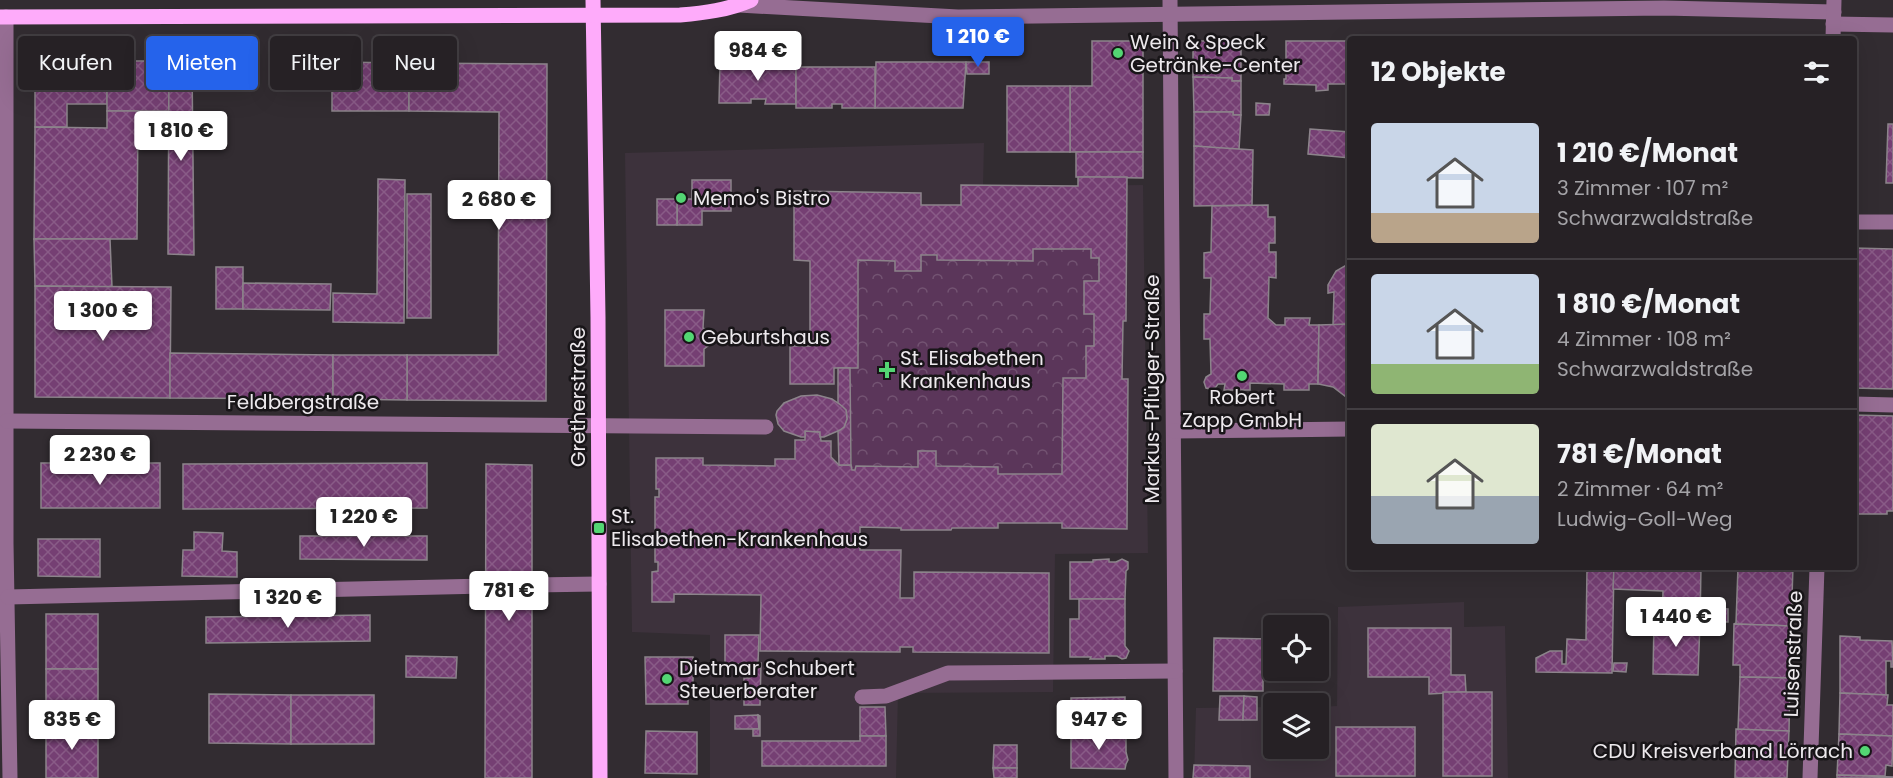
<!DOCTYPE html>
<html lang="de">
<meta charset="utf-8">
<style>
:root{--surface:#262125;--page:#322e32;--text:#f1f3f6;--muted:#a4a3a7;--line:#423e42;--accent:#2563eb}
body{margin:0;font-family:Poppins,sans-serif;background:var(--page);color:var(--text);height:100vh;display:flex;flex-direction:column;font-size:22px;white-space:nowrap}
*{box-sizing:border-box;margin:0}
p{font-size:20px;color:var(--muted)}
.icon{flex:none;width:33px;height:33px;fill:none;stroke:currentColor;stroke-width:2;stroke-linecap:round;stroke-linejoin:round}
.map{position:relative;flex:1;overflow:hidden}
.panel{position:absolute;left:1347px;top:36px;width:510px;height:534px;display:flex;flex-direction:column;background:var(--surface);border-radius:6px;box-shadow:0 6px 24px #0002,0 0 0 2px var(--line)}
.panel>*{flex:none}
.guide{position:absolute;left:18px;top:36px;width:570px;height:54px;display:flex;gap:12px}
.tools{position:absolute;left:1263px;top:615px;display:grid;gap:12px}
.tools a{display:grid;place-items:center;width:66px;height:66px;border-radius:6px;background:var(--surface);box-shadow:0 6px 24px #0002,0 0 0 2px var(--line);font-size:30px}
.price{position:absolute;translate:-50% -51px;padding:0 14px;border-radius:6px;background:#fff;color:#222;font-size:20px;line-height:39px;filter:drop-shadow(0 2px 3px #0008)}
.price::after{content:'';position:absolute;left:50%;top:36px;width:18px;height:14px;margin-left:-9px;background:inherit;clip-path:polygon(0 0,100% 0,50% 100%)}
.price.on{background:var(--accent);color:#fff}
ul{padding:0;list-style:none}
li{display:flex;align-items:center;gap:18px;height:150px;padding:0 24px}
li+li{border-top:2px solid var(--line)}
li span{display:grid;place-items:center;flex:none;width:168px;height:120px;border-radius:6px;color:#555}
li>.icon{margin-inline-start:auto}
span .icon{width:72px;height:72px;fill:#fffc;stroke-width:1}
li b{font-size:26px}
h2{display:flex;justify-content:space-between;align-items:center;height:72px;padding:0 24px;font-size:26px}
.tag{padding:0 21px;border-radius:6px;background:var(--surface);box-shadow:0 6px 24px #0002,0 0 0 2px var(--line);font-size:21px;line-height:54px}
.tag.on{background:var(--accent);color:#fff}
.map>svg:first-child{display:block}
.built{fill:#3d323c}
.park{fill:url(#park-crowns)}
.building{fill:url(#building-cross-hatch);stroke:#8c848b;stroke-width:1.5}
.lines{fill:none;stroke-linecap:round;stroke-linejoin:round}
.minor-tunnel{stroke:#4e484d;stroke-width:15;stroke-dasharray:15 8;stroke-linecap:butt}
.minor{stroke:#966d93;stroke-width:15}
.major{stroke:#feabfa;stroke-width:15}
.poi-dot{fill:#53d673;stroke:#181518;stroke-width:2}
.labels{text-anchor:middle;dominant-baseline:central;stroke-width:5;stroke-linejoin:round;paint-order:stroke}
.poi-label{font-size:20px;fill:#ede9ed;stroke:#181518;text-anchor:start}
.street-label{font-size:20px;fill:#ede9ed;stroke:#181518}
</style>
<div class="map">
<svg width="1893" height="778" viewBox="0 0 1893 778">
<defs>
<pattern id="park-crowns" width="20" height="18" patternUnits="userSpaceOnUse" patternTransform="scale(1.5)"><rect width="20" height="18" fill="#5b365a"/><path d="M2 6a3 3 0 1 1 6 0M12 15a3 3 0 1 1 6 0" fill="none" stroke="#735372"/></pattern>
<pattern id="building-cross-hatch" width="8" height="8" patternUnits="userSpaceOnUse" patternTransform="scale(1.5)"><rect width="8" height="8" fill="#753f73"/><path d="M0 0l8 8M0 8l8-8" fill="none" stroke="#895b87"/></pattern>
</defs>
<rect width="100%" height="100%" fill="#322c31"/>
<g class="built">
<polygon points="984,143 983,187 1143,185 1148,553 1055,554 1053,692 898,693 896,778 710,778 710,635 632,632 625,153"/>
<polygon points="1464,602 1464,627 1505,626 1508,778 1194,778 1196,708 1273,707 1274,748 1318,748 1319,707 1337,706 1338,607"/>
</g>
<polygon class="park" points="1033,249 1091,249 1091,257 1099,258 1099,281 1084,281 1084,314 1094,314 1094,346 1086,378 1063,378 1062,474 998,474 998,467 936,466 936,451 918,451 918,467 856,466 855,470 852,470 850,368 858,367 858,260 895,261 895,271 921,271 921,255 1033,261"/>
<g class="building">
<polygon points="1092,41 1143,41 1143,152 1070,152 1070,86 1092,86"/>
<polygon points="1193,41 1241,41 1241,81 1232,81 1232,78 1193,77"/>
<polygon points="1286,41 1350,41 1350,84 1328,84 1328,90 1316,91 1316,85 1284,84 1284,79 1286,79"/>
<polygon points="35,60 107,61 107,104 67,104 67,127 35,127"/>
<rect x="107" y="61" width="62" height="50"/>
<polygon points="332,62 409,63 409,111 332,111"/>
<polygon points="720,62 796,62 796,104 765,104 766,99 751,99 751,103 719,103"/>
<polygon points="876,62 966,62 963,108 875,108"/>
<polygon points="966,62 989,62 989,74 967,74"/>
<polygon points="409,63 547,64 546,401 407,400 407,355 498,355 499,112 409,111"/>
<polygon points="192,65 194,255 168,254 169,66"/>
<polygon points="796,67 875,67 875,108 842,108 842,104 832,104 832,108 796,108"/>
<polygon points="1193,77 1232,78 1232,81 1241,81 1241,115 1233,115 1233,112 1194,112"/>
<rect x="1007" y="86" width="63" height="66"/>
<polygon points="1256,103 1270,104 1269,115 1256,115"/>
<polygon points="107,111 138,111 137,239 34,239 35,127 107,128"/>
<polygon points="1194,112 1233,112 1233,115 1241,115 1239,150 1194,146"/>
<polygon points="1888,124 1893,124 1893,183 1886,183"/>
<polygon points="1310,129 1350,132 1350,158 1308,154"/>
<polygon points="1194,146 1253,150 1252,205 1194,206"/>
<polygon points="1076,152 1143,152 1143,178 1076,177"/>
<polygon points="1078,177 1127,177 1126,321 1123,321 1122,379 1128,379 1127,529 1062,528 1062,523 998,523 998,528 952,528 951,530 901,530 901,528 860,527 860,550 901,550 900,598 914,598 914,572 1049,573 1049,653 913,652 913,647 900,647 900,652 760,651 761,595 674,594 674,602 652,602 652,572 658,571 658,562 655,562 655,497 659,497 659,489 656,489 656,458 703,458 703,465 775,466 775,459 795,459 795,440 805,440 805,431 820,432 821,441 831,441 831,457 839,465 851,465 852,470 855,470 856,466 918,467 918,451 936,451 936,466 998,467 998,474 1062,474 1063,378 1086,378 1086,346 1094,346 1094,314 1084,314 1084,281 1099,281 1099,258 1091,258 1091,249 1033,249 1033,261 937,260 937,255 921,255 921,271 895,271 895,261 858,260 858,368 834,368 834,384 790,384 790,346 810,346 810,261 794,260 794,191 921,193 921,205 961,205 961,185 1078,186"/>
<polygon points="378,179 405,180 404,323 333,322 333,293 377,294"/>
<polygon points="692,180 731,180 731,211 702,211 702,225 677,225 677,199 692,199"/>
<rect x="407" y="194" width="24" height="124"/>
<rect x="657" y="199" width="20" height="26"/>
<polygon points="1268,205 1268,217 1275,217 1275,243 1269,243 1269,252 1276,252 1276,278 1269,277 1268,318 1276,325 1285,325 1285,318 1310,318 1309,325 1319,325 1318,384 1309,384 1309,390 1284,390 1284,384 1250,383 1250,390 1224,390 1225,384 1218,384 1215,388 1210,389 1206,388 1204,382 1206,377 1211,374 1210,339 1204,339 1204,314 1210,314 1211,278 1204,278 1204,253 1211,252 1212,206"/>
<polygon points="34,239 110,239 112,287 35,286"/>
<polygon points="1854,248 1893,249 1893,389 1854,388"/>
<polygon points="1350,263 1350,324 1333,325 1334,292 1328,293 1328,285 1336,271"/>
<rect x="216" y="267" width="27" height="42"/>
<polygon points="243,283 331,284 330,310 243,309"/>
<polygon points="35,286 171,287 170,398 35,397"/>
<polygon points="665,310 704,310 703,328 709,331 713,338 712,343 704,349 704,366 665,366"/>
<polygon points="1350,324 1350,400 1333,387 1318,384 1319,325"/>
<polygon points="170,353 333,355 333,399 170,398"/>
<polygon points="333,355 407,355 407,400 333,399"/>
<polygon points="838,368 850,368 851,465 839,465 838,431 844,427 847,419 846,410 838,403"/>
<polygon points="817,395 832,399 842,406 846,410 847,419 844,427 840,430 824,437 820,437 820,432 805,431 805,437 801,437 784,431 778,424 776,415 777,411 784,403 801,396"/>
<polygon points="1854,415 1893,416 1893,511 1887,511 1887,514 1854,514"/>
<rect x="41" y="463" width="119" height="45"/>
<polygon points="427,463 427,508 183,509 183,464"/>
<polygon points="486,464 532,465 532,778 485,778"/>
<polygon points="194,532 223,533 222,551 237,552 237,577 182,576 183,550 194,550"/>
<polygon points="300,536 427,536 427,560 300,559"/>
<polygon points="38,539 100,539 100,577 38,576"/>
<polygon points="1109,559 1109,562 1116,562 1122,559 1128,562 1128,569 1126,571 1125,599 1070,599 1070,562 1093,562 1093,560"/>
<polygon points="1587,567 1614,567 1612,673 1536,672 1536,658 1550,651 1562,651 1562,664 1566,664 1567,639 1586,640"/>
<polygon points="1614,567 1701,567 1700,623 1662,622 1663,591 1613,589"/>
<polygon points="1738,567 1793,567 1791,626 1734,624 1736,623"/>
<polygon points="1079,599 1125,599 1125,646 1129,651 1126,658 1122,659 1117,656 1105,656 1105,659 1090,659 1091,657 1070,657 1070,619 1079,619"/>
<polygon points="1705,604 1715,604 1714,622 1704,622"/>
<polygon points="1715,608 1728,609 1728,622 1714,622"/>
<rect x="46" y="614" width="52" height="55"/>
<polygon points="370,615 370,641 206,643 206,617"/>
<polygon points="1654,621 1700,623 1698,675 1653,674"/>
<polygon points="1734,624 1791,626 1790,678 1740,677 1740,665 1733,665"/>
<polygon points="1368,628 1451,628 1451,675 1465,675 1466,692 1429,694 1429,677 1368,677"/>
<polygon points="725,635 759,635 758,663 761,663 760,705 744,705 744,678 749,678 749,664 725,664"/>
<polygon points="1840,636 1860,637 1860,640 1892,641 1893,667 1891,667 1891,661 1886,661 1886,695 1840,693"/>
<polygon points="1214,638 1274,639 1274,666 1263,666 1263,691 1213,691"/>
<polygon points="406,656 457,657 456,678 406,677"/>
<polygon points="645,657 693,657 693,689 688,689 688,704 646,704"/>
<polygon points="1614,663 1627,663 1626,672 1613,671"/>
<rect x="46" y="669" width="52" height="55"/>
<polygon points="1740,677 1790,678 1789,731 1738,730"/>
<rect x="1443" y="692" width="49" height="84"/>
<polygon points="1840,693 1888,695 1887,705 1893,705 1893,736 1839,734"/>
<polygon points="209,694 291,695 291,744 209,743"/>
<rect x="291" y="695" width="83" height="49"/>
<polygon points="1220,696 1244,696 1243,720 1219,720"/>
<polygon points="1244,696 1257,697 1257,720 1243,720"/>
<polygon points="1125,697 1125,701 1128,704 1129,712 1125,714 1126,733 1071,733 1071,698"/>
<polygon points="860,707 885,707 886,736 860,736"/>
<polygon points="758,715 759,729 735,729 735,716"/>
<polygon points="758,715 760,716 760,736 753,736 753,729 759,729"/>
<rect x="46" y="724" width="52" height="54"/>
<rect x="1336" y="727" width="79" height="49"/>
<polygon points="1736,729 1789,731 1787,778 1735,778"/>
<polygon points="646,731 697,732 697,774 645,773"/>
<polygon points="1071,733 1126,733 1126,752 1128,760 1126,764 1125,769 1071,768"/>
<polygon points="1839,734 1893,736 1892,766 1886,765 1885,776 1837,775"/>
<polygon points="860,736 886,736 886,766 762,766 762,741 860,741"/>
<polygon points="994,745 1017,745 1017,768 993,768"/>
<polygon points="1194,765 1250,766 1250,778 1193,778"/>
<polygon points="993,768 1017,768 1017,778 994,778"/>
<polygon points="1837,775 1893,777 1893,778 1837,778"/>
</g>
<g class="lines">
<polyline class="minor-tunnel" points="486,586 532,585"/>
<g class="minor">
<polyline points="1170,0 1176,778"/>
<polyline points="739,5 958,17 1664,8 1834,12"/>
<polyline points="6,17 6,543 10,778"/>
<polyline points="1833,24 1893,25"/>
<polyline points="1833,39 1834,0"/>
<polyline points="1854,222 1893,222"/>
<polyline points="1854,404 1893,405"/>
<polyline points="7,421 766,427"/>
<polyline points="1174,431 1350,429"/>
<polyline points="532,585 599,584"/>
<polyline points="8,597 486,586"/>
<polyline points="862,697 886,696 948,673 1175,671"/>
<polyline points="1810,778 1817,567"/>
</g>
<g class="major">
<polyline points="593,0 598,317 600,778"/>
<path d="M0 17 680 15C704 13 728 10 751 0"/>
</g>
</g>
<g class="poi-dot">
<circle cx="1118" cy="53" r="6"/>
<circle cx="681" cy="198" r="6"/>
<circle cx="689" cy="337" r="6"/>
<path d="M884 361h6v6h6v6h-6v6h-6v-6h-6v-6h6z"/>
<circle cx="1242" cy="376" r="6"/>
<rect x="593" y="522" width="12" height="12" rx="3"/>
<circle cx="667" cy="679" r="6"/>
<circle cx="1865" cy="751" r="6"/>
</g>
<g class="labels">
<g class="poi-label">
<text x="1130" y="42">Wein &amp; Speck<tspan x="1130" dy="23">Getränke-Center</tspan></text>
<text x="693" y="198">Memo's Bistro</text>
<text x="701" y="337">Geburtshaus</text>
<text x="900" y="358">St. Elisabethen<tspan x="900" dy="23">Krankenhaus</tspan></text>
<text x="1242" y="397" text-anchor="middle">Robert<tspan x="1242" dy="23">Zapp GmbH</tspan></text>
<text x="611" y="516">St.<tspan x="611" dy="23">Elisabethen-Krankenhaus</tspan></text>
<text x="679" y="668">Dietmar Schubert<tspan x="679" dy="23">Steuerberater</tspan></text>
<text x="1853" y="751" text-anchor="end">CDU Kreisverband Lörrach</text>
</g>
<g class="street-label">
<text transform="translate(1152 389) rotate(-90)">Markus-Pflüger-Straße</text>
<text transform="translate(578 397) rotate(-90)">Gretherstraße</text>
<text x="303" y="402">Feldbergstraße</text>
<text transform="translate(1793 654) rotate(-88)">Luisenstraße</text>
</g>
</g>
</svg>
<div class="tools">
<a><svg class="icon" aria-label="locate" viewBox="0 0 24 24"><circle cx="12" cy="12" r="6"/><path d="M12 2v4M12 18v4M2 12h4M18 12h4"/></svg></a>
<a><svg class="icon" aria-label="layers" viewBox="0 0 24 24"><path d="M12 4l9 5-9 5-9-5zM3 14l9 5 9-5"/></svg></a>
</div>
<b class="price on" style="left:978px;top:68px">1 210 €</b>
<b class="price" style="left:758px;top:82px">984 €</b>
<b class="price" style="left:181px;top:162px">1 810 €</b>
<b class="price" style="left:499px;top:231px">2 680 €</b>
<b class="price" style="left:103px;top:342px">1 300 €</b>
<b class="price" style="left:100px;top:486px">2 230 €</b>
<b class="price" style="left:364px;top:548px">1 220 €</b>
<b class="price" style="left:509px;top:622px">781 €</b>
<b class="price" style="left:288px;top:629px">1 320 €</b>
<b class="price" style="left:1676px;top:648px">1 440 €</b>
<b class="price" style="left:72px;top:751px">835 €</b>
<b class="price" style="left:1099px;top:751px">947 €</b>
<div class="guide">
<a class="tag">Kaufen</a>
<a class="tag on">Mieten</a>
<a class="tag">Filter</a>
<a class="tag">Neu</a>
</div>
<section class="panel">
<h2>12 Objekte<svg class="icon" aria-label="filters" viewBox="0 0 24 24"><path d="M4 7h16M4 17h16"/><circle cx="9" cy="7" r="2"/><circle cx="15" cy="17" r="2"/></svg></h2>
<ul>
<li><span style="background:linear-gradient(#c9d6e8 75%,#b9a48a 0)"><svg class="icon" aria-label="home" viewBox="0 0 24 24"><path d="M3 11l9-7 9 7M6 9v11h12V9"/></svg></span><div><b>1 210 €/Monat</b><p>3 Zimmer · 107 m²</p><p>Schwarzwaldstraße</p></div></li>
<li><span style="background:linear-gradient(#c9d6e8 75%,#8fb573 0)"><svg class="icon" aria-label="home" viewBox="0 0 24 24"><path d="M3 11l9-7 9 7M6 9v11h12V9"/></svg></span><div><b>1 810 €/Monat</b><p>4 Zimmer · 108 m²</p><p>Schwarzwaldstraße</p></div></li>
<li><span style="background:linear-gradient(#dfe7d0 60%,#9aa5b1 0)"><svg class="icon" aria-label="home" viewBox="0 0 24 24"><path d="M3 11l9-7 9 7M6 9v11h12V9"/></svg></span><div><b>781 €/Monat</b><p>2 Zimmer · 64 m²</p><p>Ludwig-Goll-Weg</p></div></li>
</ul>
</section>
</div>
